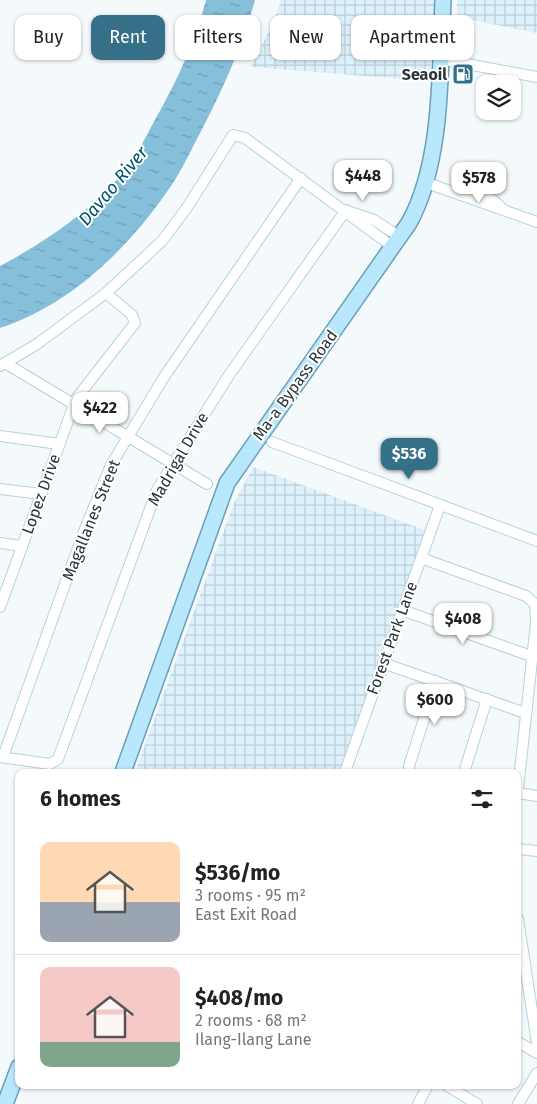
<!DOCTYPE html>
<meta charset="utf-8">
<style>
:root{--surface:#fff;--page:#f2f2f2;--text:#222;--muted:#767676;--line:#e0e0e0;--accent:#357088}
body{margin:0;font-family:"Fira Sans",sans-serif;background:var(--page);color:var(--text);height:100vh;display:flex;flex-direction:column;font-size:19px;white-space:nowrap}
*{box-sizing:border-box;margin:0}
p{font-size:16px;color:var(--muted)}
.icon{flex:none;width:28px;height:28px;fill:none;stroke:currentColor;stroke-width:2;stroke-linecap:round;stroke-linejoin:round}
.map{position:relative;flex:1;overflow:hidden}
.sheet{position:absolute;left:15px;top:769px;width:506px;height:320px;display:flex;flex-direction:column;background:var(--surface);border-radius:10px;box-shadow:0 1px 4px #0004}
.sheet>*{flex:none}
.banner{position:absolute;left:15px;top:15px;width:508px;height:45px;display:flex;gap:10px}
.tools{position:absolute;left:476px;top:75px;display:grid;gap:10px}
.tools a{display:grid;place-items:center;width:45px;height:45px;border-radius:10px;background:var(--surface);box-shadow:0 1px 4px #0004;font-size:25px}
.price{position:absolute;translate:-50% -42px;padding:0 11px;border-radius:10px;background:#fff;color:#222;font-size:16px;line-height:32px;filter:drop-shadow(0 1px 2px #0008)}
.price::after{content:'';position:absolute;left:50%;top:30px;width:15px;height:11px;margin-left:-8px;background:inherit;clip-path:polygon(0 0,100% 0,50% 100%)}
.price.active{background:var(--accent);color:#fff}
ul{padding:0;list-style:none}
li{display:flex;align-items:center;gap:15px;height:125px;padding:0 25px}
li+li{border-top:1px solid var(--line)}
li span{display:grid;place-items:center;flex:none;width:140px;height:100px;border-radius:10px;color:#555}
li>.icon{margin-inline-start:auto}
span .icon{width:60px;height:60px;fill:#fffc;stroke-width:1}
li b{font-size:21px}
h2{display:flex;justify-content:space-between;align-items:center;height:60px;padding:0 25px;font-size:21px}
.tag{padding:0 18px;border-radius:10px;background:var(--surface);box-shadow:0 1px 4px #0004;font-size:18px;line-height:45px}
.tag.active{background:var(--accent);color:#fff}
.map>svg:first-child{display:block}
.industrial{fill:url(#industrial-grid)}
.water{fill:url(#water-ripples)}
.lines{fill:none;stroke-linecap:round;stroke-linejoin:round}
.minor-casing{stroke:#b7d2de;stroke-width:12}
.primary-casing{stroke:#699fb8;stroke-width:18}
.minor{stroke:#fff;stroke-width:10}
.primary{stroke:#b9e8fd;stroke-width:15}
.labels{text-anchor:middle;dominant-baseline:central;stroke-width:4;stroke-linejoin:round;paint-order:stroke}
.poi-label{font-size:16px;font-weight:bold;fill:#2a3439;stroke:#fff;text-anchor:end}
.street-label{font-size:16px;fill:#2a3439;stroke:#fff}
.water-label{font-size:18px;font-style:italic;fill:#00526b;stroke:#fff}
</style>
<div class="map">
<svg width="537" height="1104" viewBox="0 0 537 1104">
<defs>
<pattern id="industrial-grid" width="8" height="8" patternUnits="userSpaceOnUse" patternTransform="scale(1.25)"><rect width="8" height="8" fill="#dcf1fb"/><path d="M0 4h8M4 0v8" fill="none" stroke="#bdcfd8"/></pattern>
<pattern id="water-ripples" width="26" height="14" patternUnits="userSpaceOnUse" patternTransform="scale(1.25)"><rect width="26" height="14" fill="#86bfd9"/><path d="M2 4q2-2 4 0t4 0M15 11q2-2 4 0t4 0" fill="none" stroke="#6e9cb1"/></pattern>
</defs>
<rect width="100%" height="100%" fill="#f4f9fc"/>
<g class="industrial">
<polygon points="281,0 435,0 430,81 251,67 273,23"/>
<polygon points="457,0 537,0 537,33 457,17"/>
<polygon points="253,467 425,530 340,772 135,772 234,503"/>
</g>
<path class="water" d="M206 0H255C242 48 221 93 198 137 188 156 179 176 166 193 126 251 68 306 0 328V266C49 240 107 201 137 153 145 139 153 123 161 109 180 74 196 39 206 0Z"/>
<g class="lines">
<g class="minor-casing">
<g id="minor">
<polyline points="440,59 537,77"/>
<polyline points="481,181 486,194 500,206"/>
<polyline points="427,183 537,222"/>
<polyline points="347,211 374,220 400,237"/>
<polyline points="5,363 207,484"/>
<polyline points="0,366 37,344 106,293 162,241 186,209 233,135 245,138 393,247"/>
<polyline points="0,436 59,444"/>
<polyline points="272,442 537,541"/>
<polyline points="0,489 41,494"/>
<polyline points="0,543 22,546"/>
<polyline points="421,558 526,596 535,604 536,623 518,789"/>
<polyline points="0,607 76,399 135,323 132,315 106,293"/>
<polyline points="402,610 531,656"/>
<polyline points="383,663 525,713"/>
<polyline points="0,757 50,764 58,759 157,490 229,375 346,210"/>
<polyline points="3,757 83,534 111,465 164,377 301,178"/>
<polyline points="345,772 440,505"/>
<polyline points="410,772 409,766 436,681"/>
<polyline points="464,772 487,699"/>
<polyline points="518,793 537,796"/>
<polyline points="518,849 537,851"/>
<polyline points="518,919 537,1043"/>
<polyline points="518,1042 537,1053"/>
<polyline points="446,1085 477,1104"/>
<polyline points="418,1104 428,1085"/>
<polyline points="518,1104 537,1073"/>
</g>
</g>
<g class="primary-casing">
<g id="primary">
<path d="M123 772 227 483 409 223C443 162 440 69 443 0"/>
<polyline points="5,1104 19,1067"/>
</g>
</g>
<use href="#minor" class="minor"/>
<use href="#primary" class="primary"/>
</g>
<defs>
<g id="fuel-square" transform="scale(1.125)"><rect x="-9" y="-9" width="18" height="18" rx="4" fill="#357088" stroke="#fff"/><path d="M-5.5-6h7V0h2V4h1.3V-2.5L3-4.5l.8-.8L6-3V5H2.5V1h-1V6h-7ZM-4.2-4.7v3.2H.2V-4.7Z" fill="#fff"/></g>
</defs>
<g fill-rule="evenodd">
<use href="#fuel-square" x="463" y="74"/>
</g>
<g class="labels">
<g class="poi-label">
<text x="447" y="74">Seaoil</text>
</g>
<g class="street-label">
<text transform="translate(295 385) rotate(-54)">Ma-a Bypass Road</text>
<text transform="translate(178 459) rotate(-60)">Madrigal Drive</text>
<text transform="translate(41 494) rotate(-70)">Lopez Drive</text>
<text transform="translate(91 520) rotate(-68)">Magallanes Street</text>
<text transform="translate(392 638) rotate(-70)">Forest Park Lane</text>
</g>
<g class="water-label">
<text transform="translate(113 186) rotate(-50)">Davao River</text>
</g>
</g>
</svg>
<div class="tools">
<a><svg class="icon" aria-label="layers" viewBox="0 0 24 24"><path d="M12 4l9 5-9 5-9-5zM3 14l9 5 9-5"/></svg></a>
</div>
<b class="price" style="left:363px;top:202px">$448</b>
<b class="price" style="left:479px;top:204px">$578</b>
<b class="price" style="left:100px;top:434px">$422</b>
<b class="price active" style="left:409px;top:480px">$536</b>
<b class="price" style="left:463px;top:645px">$408</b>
<b class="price" style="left:435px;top:726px">$600</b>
<div class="banner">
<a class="tag">Buy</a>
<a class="tag active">Rent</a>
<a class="tag">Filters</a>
<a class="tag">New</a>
<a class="tag">Apartment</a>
</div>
<section class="sheet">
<h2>6 homes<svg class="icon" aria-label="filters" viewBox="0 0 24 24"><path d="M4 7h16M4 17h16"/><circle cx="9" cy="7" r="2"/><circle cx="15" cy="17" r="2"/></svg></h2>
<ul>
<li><span style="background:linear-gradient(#ffd9b3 60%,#9aa5b1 0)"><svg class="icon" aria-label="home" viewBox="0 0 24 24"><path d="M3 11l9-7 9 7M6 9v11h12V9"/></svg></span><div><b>$536/mo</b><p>3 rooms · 95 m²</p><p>East Exit Road</p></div></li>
<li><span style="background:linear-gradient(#f6c9c9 75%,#7fa58c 0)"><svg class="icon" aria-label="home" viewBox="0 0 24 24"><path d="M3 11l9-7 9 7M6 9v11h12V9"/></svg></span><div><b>$408/mo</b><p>2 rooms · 68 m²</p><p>Ilang-Ilang Lane</p></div></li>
</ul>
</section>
</div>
